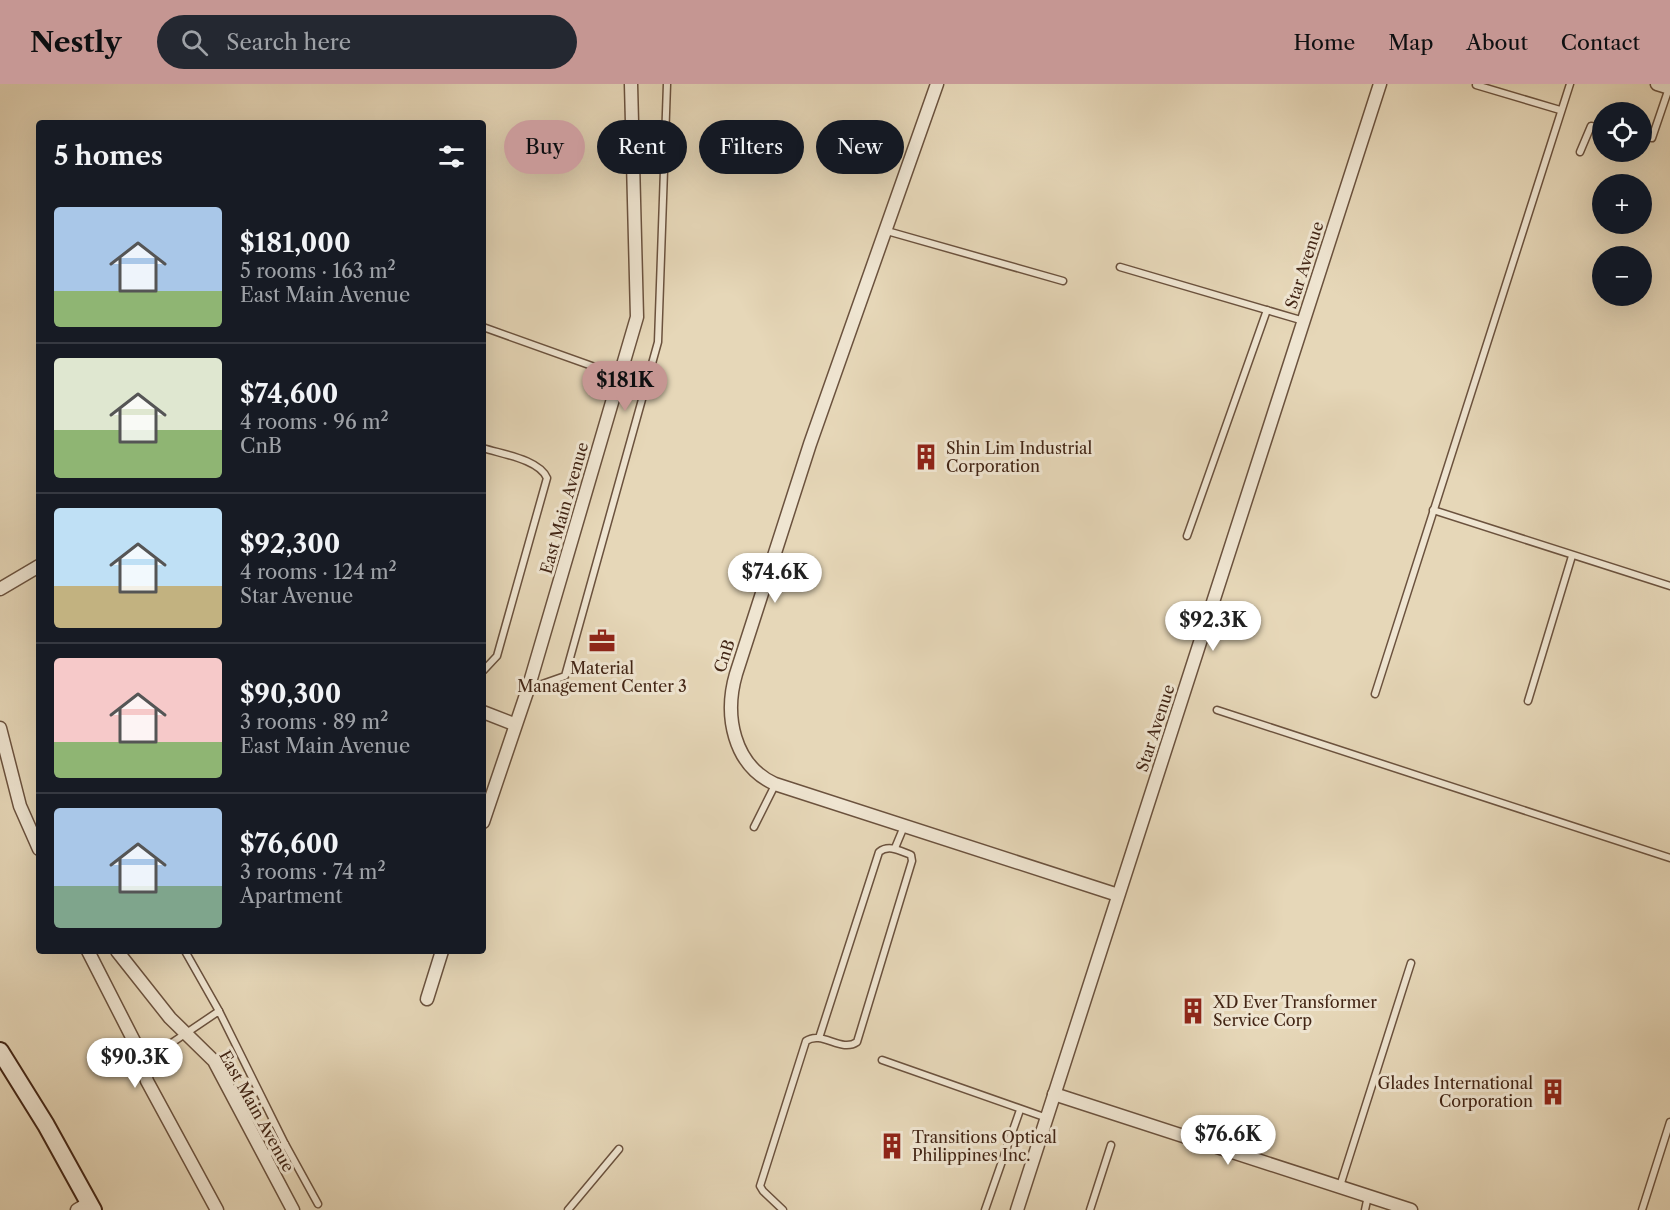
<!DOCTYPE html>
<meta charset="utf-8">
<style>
:root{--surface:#171b24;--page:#242831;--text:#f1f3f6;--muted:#9ea1a6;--line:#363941;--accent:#c59692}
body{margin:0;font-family:"Libre Caslon Text",serif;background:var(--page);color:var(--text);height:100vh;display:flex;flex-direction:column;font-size:22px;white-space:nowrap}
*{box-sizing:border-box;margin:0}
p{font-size:20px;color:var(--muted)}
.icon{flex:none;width:33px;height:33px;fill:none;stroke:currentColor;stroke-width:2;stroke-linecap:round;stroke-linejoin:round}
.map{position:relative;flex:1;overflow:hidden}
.sheet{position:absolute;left:36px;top:36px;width:450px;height:834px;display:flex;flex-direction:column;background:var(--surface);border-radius:6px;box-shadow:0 6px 24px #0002}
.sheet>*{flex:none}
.guide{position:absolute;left:504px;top:36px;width:570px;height:54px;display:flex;gap:12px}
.tools{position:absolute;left:1592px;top:18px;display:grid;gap:12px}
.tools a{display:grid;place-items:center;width:60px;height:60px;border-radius:50%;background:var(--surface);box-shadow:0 6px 24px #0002;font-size:30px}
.price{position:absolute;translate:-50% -51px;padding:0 14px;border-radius:21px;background:#fff;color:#222;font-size:20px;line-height:39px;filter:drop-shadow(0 2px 3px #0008)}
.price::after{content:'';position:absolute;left:50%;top:36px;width:18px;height:14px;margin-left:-9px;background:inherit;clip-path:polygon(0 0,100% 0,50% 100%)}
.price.active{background:var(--accent);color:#111}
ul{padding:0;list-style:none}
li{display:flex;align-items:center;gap:18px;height:150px;padding:0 18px}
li+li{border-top:2px solid var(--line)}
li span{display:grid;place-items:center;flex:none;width:168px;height:120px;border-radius:6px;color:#555}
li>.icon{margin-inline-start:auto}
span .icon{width:72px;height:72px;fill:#fffc;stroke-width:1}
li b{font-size:26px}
h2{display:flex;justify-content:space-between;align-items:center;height:72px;padding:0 18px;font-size:26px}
.pill{padding:0 21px;border-radius:27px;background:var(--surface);box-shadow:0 6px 24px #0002;font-size:21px;line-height:54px}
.pill.active{background:var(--accent);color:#111}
header{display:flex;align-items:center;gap:36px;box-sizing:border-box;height:84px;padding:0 30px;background:var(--accent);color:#111}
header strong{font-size:28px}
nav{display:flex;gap:33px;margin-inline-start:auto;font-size:21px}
.search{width:420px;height:54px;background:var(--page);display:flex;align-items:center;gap:15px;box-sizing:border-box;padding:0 21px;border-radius:33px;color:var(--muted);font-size:22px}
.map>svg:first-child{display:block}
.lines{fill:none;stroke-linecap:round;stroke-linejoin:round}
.service-casing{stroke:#6b523e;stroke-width:9}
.minor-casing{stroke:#6b523e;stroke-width:15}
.secondary-casing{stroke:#422515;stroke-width:20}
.service{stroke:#efe5d1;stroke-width:6}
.minor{stroke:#efe5d1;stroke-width:12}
.secondary{stroke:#efe5d1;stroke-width:16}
.labels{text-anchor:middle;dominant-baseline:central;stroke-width:6;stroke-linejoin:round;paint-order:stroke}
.street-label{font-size:16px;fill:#422515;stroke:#efe5d1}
.poi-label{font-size:16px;fill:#422515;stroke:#efe5d1;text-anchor:start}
</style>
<header>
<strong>Nestly</strong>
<div class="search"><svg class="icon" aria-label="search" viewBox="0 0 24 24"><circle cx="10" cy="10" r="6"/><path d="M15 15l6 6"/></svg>Search here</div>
<nav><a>Home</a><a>Map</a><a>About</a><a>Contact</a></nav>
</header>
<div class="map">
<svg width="1670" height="1126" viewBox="0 0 1670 1126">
<rect width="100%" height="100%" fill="#e6d7b8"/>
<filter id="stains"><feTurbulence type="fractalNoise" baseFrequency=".00333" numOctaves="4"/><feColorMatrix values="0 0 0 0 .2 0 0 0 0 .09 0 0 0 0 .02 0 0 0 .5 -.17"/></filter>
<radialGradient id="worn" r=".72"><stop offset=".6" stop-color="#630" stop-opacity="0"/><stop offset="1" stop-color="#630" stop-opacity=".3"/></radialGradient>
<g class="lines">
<g class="service-casing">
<g id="service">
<polyline points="1476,1 1560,26"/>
<polyline points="1641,52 1652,54 1669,4"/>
<polyline points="1580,68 1591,42 1602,44"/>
<polyline points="887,147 1063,197"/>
<polyline points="1120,183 1304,237"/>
<polyline points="483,243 620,292"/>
<path d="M483 364C501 370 539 375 547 394L497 572 483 587"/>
<polyline points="1433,426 1670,502"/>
<polyline points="1187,452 1267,226"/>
<polyline points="528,605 565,592 658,258 667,0"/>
<polyline points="1375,610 1570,0"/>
<polyline points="1528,617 1572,472"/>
<polyline points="1217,626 1670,774"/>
<polyline points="754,743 775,701"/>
<polyline points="895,764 905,740"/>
<polyline points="185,867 219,927"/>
<polyline points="882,976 1047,1034"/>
<polyline points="142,979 219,927 285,1060 318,1120"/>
<polyline points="264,1072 285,1060"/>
<polyline points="1340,1102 1411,879"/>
<polyline points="568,1126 619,1065"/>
<path d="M783 1126 763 1107 760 1102 806 957C822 946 841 969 857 958L912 777 911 771C900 767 889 760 879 768L819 954"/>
<polyline points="985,1126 1020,1026"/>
<polyline points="1090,1126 1111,1061"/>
<polyline points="1365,1126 1368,1112"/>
<polyline points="1642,1126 1670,1038"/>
</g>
</g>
<g class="minor-casing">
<g id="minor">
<path d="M937 0 810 360 736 590C724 631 733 681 775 700L1118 811"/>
<polyline points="1657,0 1670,4"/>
<polyline points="0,505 39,482"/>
<polyline points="483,628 514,640"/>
<polyline points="0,644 20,722 39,765"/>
<polyline points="483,738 528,605 637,233 631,0"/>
<polyline points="88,867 136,961 147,997 217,1126"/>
<polyline points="117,867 170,934 214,977 293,1126"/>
<polyline points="427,915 442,867"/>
<polyline points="1054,1010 1411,1126"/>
<polyline points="77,1126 89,1119"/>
<polyline points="1017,1126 1380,0"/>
</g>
</g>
<g class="secondary-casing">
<polyline id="secondary" points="0,967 46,1041 93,1126"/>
</g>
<use href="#service" class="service"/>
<use href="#minor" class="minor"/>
<use href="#secondary" class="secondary"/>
</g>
<defs>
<g id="building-bare" transform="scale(2.07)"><path d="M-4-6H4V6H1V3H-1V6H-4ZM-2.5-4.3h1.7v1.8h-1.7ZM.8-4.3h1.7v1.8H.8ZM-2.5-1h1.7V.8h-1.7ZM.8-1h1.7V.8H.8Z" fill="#8f2418" stroke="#efe5d1" stroke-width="2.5" paint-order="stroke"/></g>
<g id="office-bare" transform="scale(2.07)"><path d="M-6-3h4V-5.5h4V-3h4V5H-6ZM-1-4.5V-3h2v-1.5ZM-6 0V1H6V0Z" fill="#8f2418" stroke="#efe5d1" stroke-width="2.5" paint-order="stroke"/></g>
</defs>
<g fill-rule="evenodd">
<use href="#building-bare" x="926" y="373"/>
<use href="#office-bare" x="602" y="557"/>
<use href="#building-bare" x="1193" y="927"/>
<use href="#building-bare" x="1553" y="1008"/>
<use href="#building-bare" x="892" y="1062"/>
</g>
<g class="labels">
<g class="street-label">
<text transform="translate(1304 181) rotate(-72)">Star Avenue</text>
<text transform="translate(564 424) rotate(-74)">East Main Avenue</text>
<text transform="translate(724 572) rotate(-72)">CnB</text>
<text transform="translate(1155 644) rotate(-72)">Star Avenue</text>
<text transform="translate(257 1027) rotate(61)">East Main Avenue</text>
</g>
<g class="poi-label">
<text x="946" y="364">Shin Lim Industrial<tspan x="946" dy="18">Corporation</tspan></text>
<text x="602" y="584" text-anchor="middle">Material<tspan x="602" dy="18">Management Center 3</tspan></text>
<text x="1213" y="918">XD Ever Transformer<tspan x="1213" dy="18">Service Corp</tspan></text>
<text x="1533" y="999" text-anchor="end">Glades International<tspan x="1533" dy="18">Corporation</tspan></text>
<text x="912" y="1053">Transitions Optical<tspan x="912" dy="18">Philippines Inc.</tspan></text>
</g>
</g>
<rect width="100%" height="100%" filter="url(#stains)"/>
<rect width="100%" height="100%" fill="url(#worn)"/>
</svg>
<div class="tools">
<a><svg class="icon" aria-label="locate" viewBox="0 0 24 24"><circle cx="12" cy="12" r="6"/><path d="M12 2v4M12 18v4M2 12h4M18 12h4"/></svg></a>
<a>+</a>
<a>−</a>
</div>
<b class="price active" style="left:625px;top:328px">$181K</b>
<b class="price" style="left:775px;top:520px">$74.6K</b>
<b class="price" style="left:1213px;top:568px">$92.3K</b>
<b class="price" style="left:135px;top:1005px">$90.3K</b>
<b class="price" style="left:1228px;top:1082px">$76.6K</b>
<div class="guide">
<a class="pill active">Buy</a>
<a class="pill">Rent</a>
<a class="pill">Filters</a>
<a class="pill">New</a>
</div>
<section class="sheet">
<h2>5 homes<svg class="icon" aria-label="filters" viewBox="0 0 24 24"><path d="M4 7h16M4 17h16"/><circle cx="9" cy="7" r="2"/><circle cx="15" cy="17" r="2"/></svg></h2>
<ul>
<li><span style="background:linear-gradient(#a9c7e8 70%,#8fb573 0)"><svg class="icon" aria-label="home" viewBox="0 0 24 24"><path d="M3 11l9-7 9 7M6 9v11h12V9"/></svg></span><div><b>$181,000</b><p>5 rooms · 163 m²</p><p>East Main Avenue</p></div></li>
<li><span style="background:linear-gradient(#dfe7d0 60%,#8fb573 0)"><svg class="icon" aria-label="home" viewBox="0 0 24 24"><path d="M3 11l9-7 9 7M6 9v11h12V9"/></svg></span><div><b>$74,600</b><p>4 rooms · 96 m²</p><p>CnB</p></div></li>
<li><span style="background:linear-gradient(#bfe0f5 65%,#c2b280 0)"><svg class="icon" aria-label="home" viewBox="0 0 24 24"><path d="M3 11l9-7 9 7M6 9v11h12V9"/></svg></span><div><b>$92,300</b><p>4 rooms · 124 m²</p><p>Star Avenue</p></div></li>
<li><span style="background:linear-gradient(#f6c9c9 70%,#8fb573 0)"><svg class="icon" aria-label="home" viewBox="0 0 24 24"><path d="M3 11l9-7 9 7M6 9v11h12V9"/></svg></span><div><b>$90,300</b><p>3 rooms · 89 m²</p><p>East Main Avenue</p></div></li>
<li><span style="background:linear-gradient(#a9c7e8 65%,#7fa58c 0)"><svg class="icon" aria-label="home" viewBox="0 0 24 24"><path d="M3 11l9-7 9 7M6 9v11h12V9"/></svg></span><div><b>$76,600</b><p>3 rooms · 74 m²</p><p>Apartment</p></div></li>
</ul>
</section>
</div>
